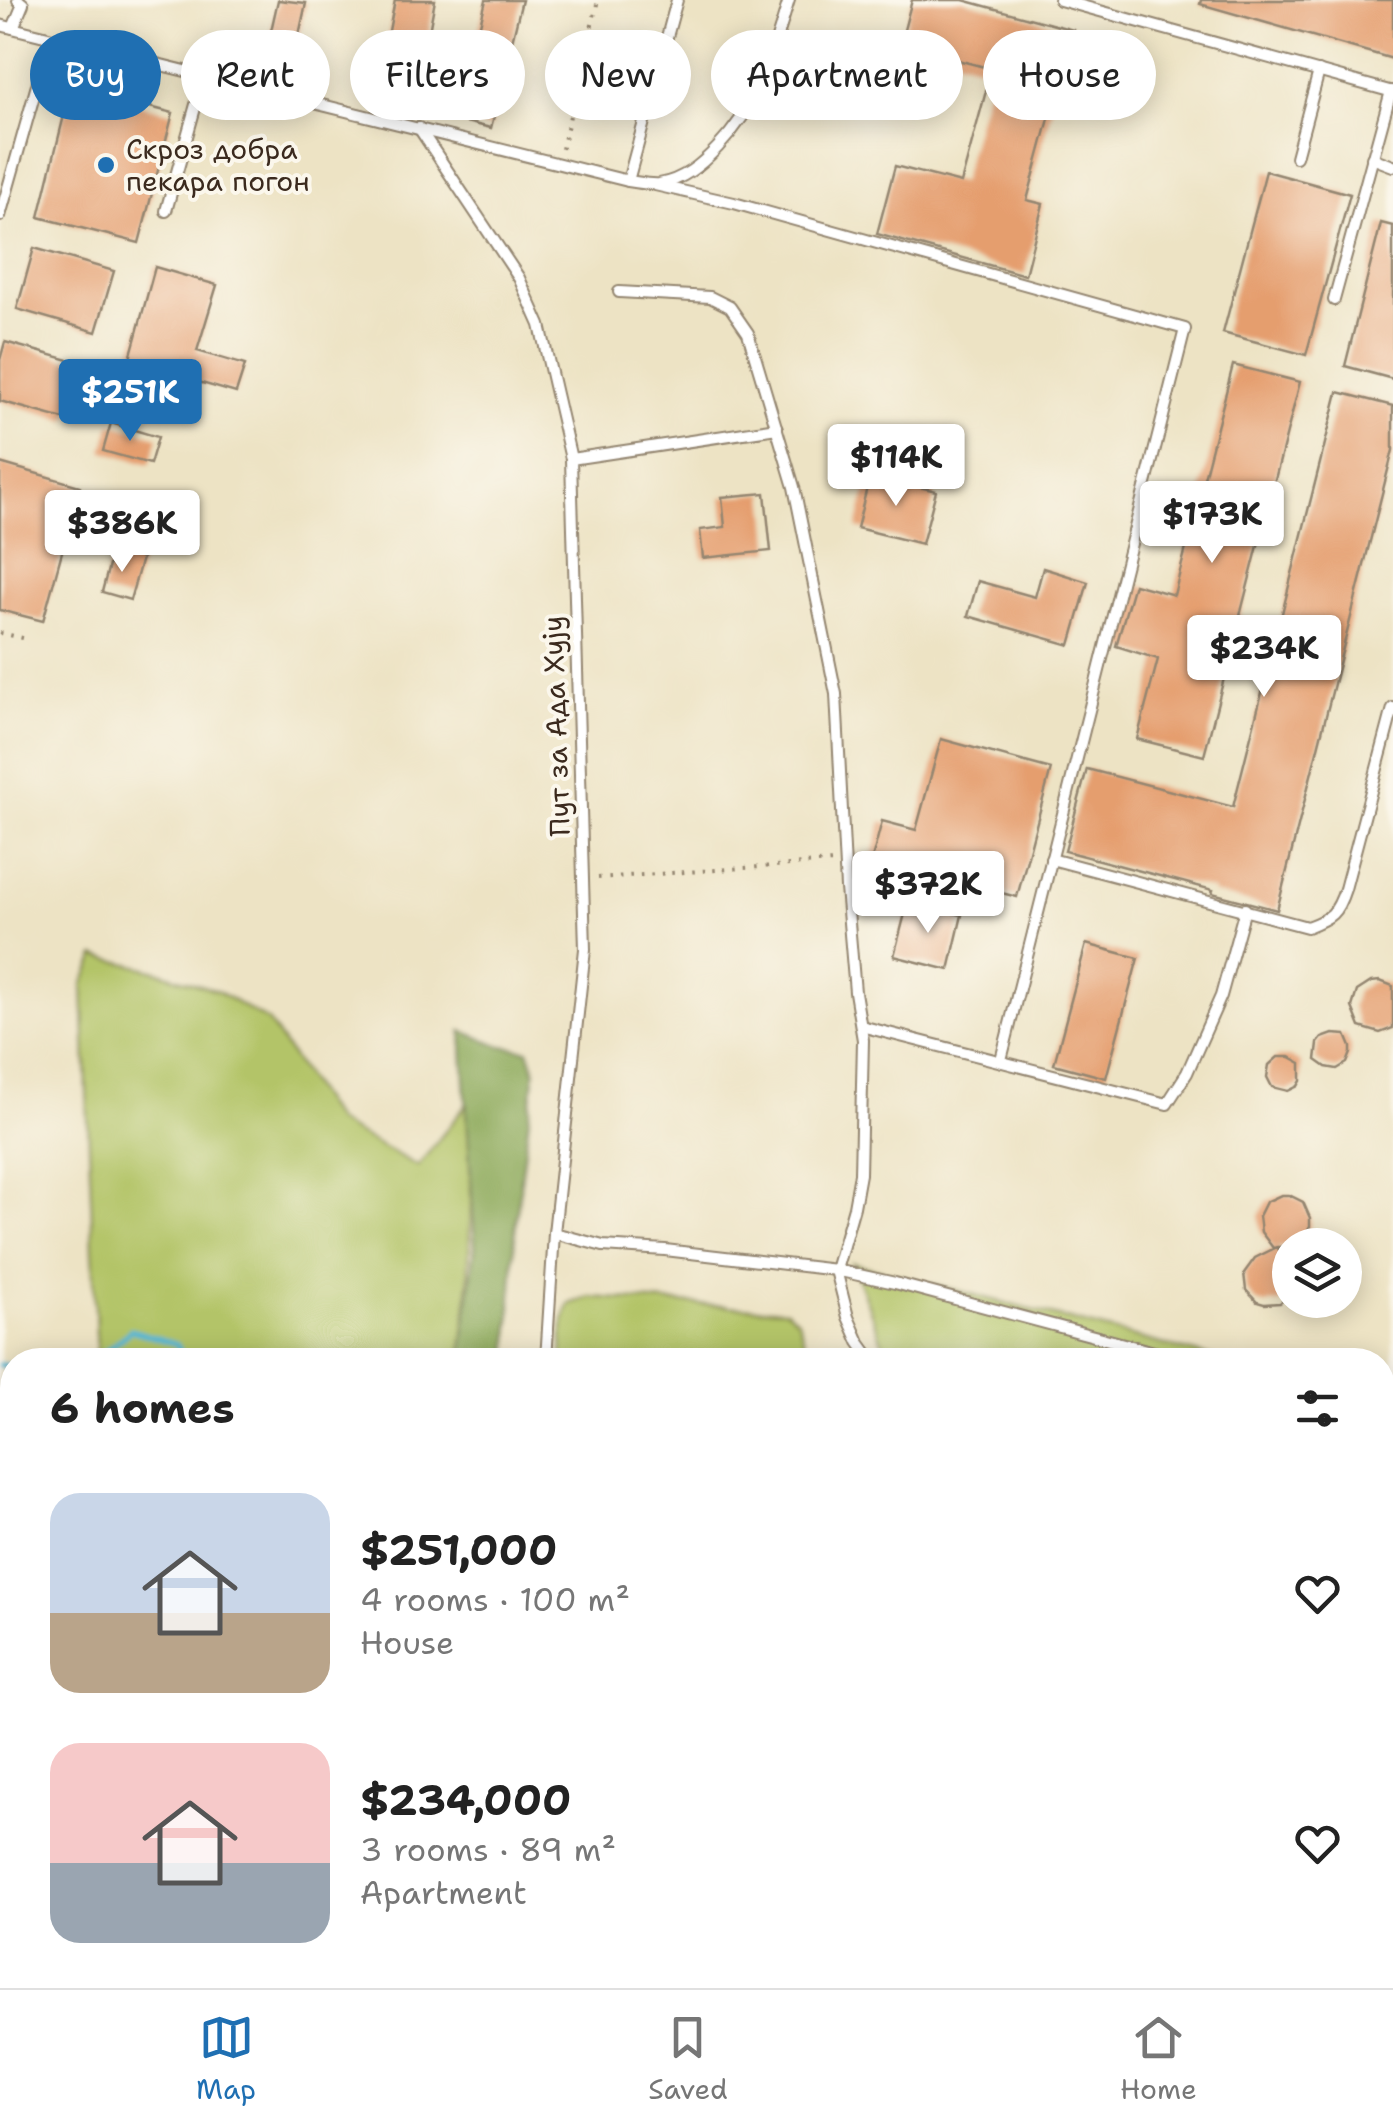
<!DOCTYPE html>
<meta charset="utf-8">
<style>
:root{--surface:#fff;--page:#f2f2f2;--text:#222;--muted:#767676;--line:#e0e0e0;--accent:#1f6fb2}
body{margin:0;font-family:"Shantell Sans",sans-serif;background:var(--page);color:var(--text);height:100vh;display:flex;flex-direction:column;font-size:38px;white-space:nowrap}
*{box-sizing:border-box;margin:0}
p{font-size:32px;color:var(--muted)}
.icon{flex:none;width:55px;height:55px;fill:none;stroke:currentColor;stroke-width:2;stroke-linecap:round;stroke-linejoin:round}
.map{position:relative;flex:1;overflow:hidden}
.side{position:absolute;left:0px;top:1348px;width:1395px;height:642px;display:flex;flex-direction:column;background:var(--surface);border-radius:40px 40px 0 0;box-shadow:0 5px 25px #0003}
.side>*{flex:none}
.hud{position:absolute;left:30px;top:30px;width:1335px;height:90px;display:flex;gap:20px}
.buttons{position:absolute;left:1272px;top:1228px;display:grid;gap:20px}
.buttons a{display:grid;place-items:center;width:90px;height:90px;border-radius:50%;background:var(--surface);box-shadow:0 5px 25px #0003;font-size:50px}
.price{position:absolute;translate:-50% -85px;padding:0 22px;border-radius:10px;background:#fff;color:#222;font-size:32px;line-height:65px;filter:drop-shadow(0 2px 5px #0008)}
.price::after{content:'';position:absolute;left:50%;top:60px;width:30px;height:22px;margin-left:-15px;background:inherit;clip-path:polygon(0 0,100% 0,50% 100%)}
.price.current{background:var(--accent);color:#fff}
ul{padding:0;list-style:none}
li{display:flex;align-items:center;gap:30px;height:250px;padding:0 50px}
li span{display:grid;place-items:center;flex:none;width:280px;height:200px;border-radius:30px;color:#555}
li>.icon{margin-inline-start:auto}
span .icon{width:120px;height:120px;fill:#fffc;stroke-width:1}
li b{font-size:42px}
h2{display:flex;justify-content:space-between;align-items:center;height:120px;padding:0 50px;font-size:42px}
.tag{padding:0 35px;border-radius:45px;background:var(--surface);box-shadow:0 5px 25px #0003;font-size:35px;line-height:90px}
.tag.current{background:var(--accent);color:#fff}
.menu{display:flex;justify-content:space-around;align-items:center;height:140px;border-top:2px solid var(--line);background:var(--surface);font-size:28px;color:var(--muted)}
.menu a{display:grid;justify-items:center;gap:5px}
.menu .current{color:var(--accent)}
.map>svg:first-child{display:block}
.green{fill:#b3c467;stroke:#777742;stroke-width:2.5}
.forest{fill:#8eaa5c;stroke:#646a3d;stroke-width:2.5}
.water{fill:#59b9d7;stroke:#4a727a;stroke-width:2.5}
.lines{fill:none;stroke-linecap:round;stroke-linejoin:round}
.stream{stroke:#59b9d7;stroke-width:5}
.building{fill:#e59e6e}
.service-casing{stroke:#948671;stroke-width:14}
.path{stroke:#948671;stroke-width:4;stroke-dasharray:2.5 8;stroke-linecap:butt}
.service{stroke:#fff;stroke-width:10}
.poi-dot{fill:#1f6fb2;stroke:#fbf7ec;stroke-width:4}
.labels{text-anchor:middle;dominant-baseline:central;stroke-width:8;stroke-linejoin:round;paint-order:stroke}
.poi-label{font-size:28px;fill:#3b2a1e;stroke:#fbf7ec;text-anchor:start}
.street-label{font-size:28px;fill:#3b2a1e;stroke:#fbf7ec}
</style>
<div class="map">
<svg width="1393" height="1988" viewBox="0 0 1393 1988">
<rect width="100%" height="100%" fill="#fbf7ec"/>
<filter id="ink" filterUnits="userSpaceOnUse"><feTurbulence type="fractalNoise" baseFrequency=".01" numOctaves="2"/><feDisplacementMap in="SourceGraphic" scale="20" xChannelSelector="R" yChannelSelector="G"/><feConvolveMatrix kernelMatrix="1 2 1 2 8 2 1 2 1" color-interpolation-filters="sRGB"/></filter>
<filter id="wash" filterUnits="userSpaceOnUse"><feTurbulence type="fractalNoise" baseFrequency=".0048" numOctaves="4" result="noise"/><feDisplacementMap in="SourceGraphic" scale="40" xChannelSelector="R" yChannelSelector="G"/><feGaussianBlur stdDeviation="2.25" result="paint"/><feColorMatrix in="noise" values="0 0 0 0 0 0 0 0 0 0 0 0 0 0 0 0 0 1.4 0 .05"/><feComposite in="paint" operator="in"/></filter>
<g filter="url(#wash)">
<rect width="100%" height="100%" fill="#ede3c4"/>
<g class="green">
<polygon points="96,956 157,971 217,991 268,1021 336,1122 418,1166 468,1102 471,1201 468,1292 461,1360 97,1360 83,985"/>
<polygon points="852,1263 1222,1360 889,1360"/>
<polygon points="590,1297 786,1310 798,1320 810,1360 562,1360 563,1324 569,1304"/>
<polygon points="1383,1396 1393,1397 1393,1988 1312,1988 1307,1984 1289,1988 1158,1988 1156,1978 1382,1978"/>
<polygon points="526,1978 915,1978 913,1988 526,1988"/>
</g>
<polygon class="forest" points="462,1031 502,1046 528,1050 535,1070 516,1220 508,1360 461,1360 475,1247"/>
<polygon class="water" points="52,1978 433,1978 432,1988 45,1988"/>
<g class="lines">
<g class="stream">
<polyline points="95,1360 131,1330 177,1344 184,1360"/>
<polyline points="0,1365 12,1366"/>
</g>
</g>
<g id="blocks">
<g class="building">
<polygon points="278,0 306,3 291,72 263,66"/>
<polygon points="395,0 435,0 418,90 379,82"/>
<polygon points="486,0 522,0 491,128 457,120"/>
<polygon points="912,0 963,0 1073,30 1027,200 1043,204 1025,275 877,234 895,166 961,183 992,69 900,45"/>
<polygon points="1201,0 1393,0 1393,59 1200,4"/>
<polygon points="71,87 173,113 139,243 39,217"/>
<polygon points="1266,171 1350,194 1306,355 1223,333"/>
<polygon points="1381,223 1393,226 1393,379 1345,366"/>
<polygon points="34,248 114,271 96,332 17,309"/>
<polygon points="155,267 217,285 197,351 245,365 236,393 129,362"/>
<polygon points="5,342 83,364 67,420 0,401 0,360"/>
<polygon points="1233,365 1300,382 1204,756 1137,739 1158,659 1116,646 1134,584 1174,595"/>
<polygon points="1338,392 1393,406 1393,450 1277,910 1212,893 1213,890 1065,851 1087,769 1233,807"/>
<polygon points="111,423 158,437 150,464 103,451"/>
<polygon points="0,463 80,486 43,621 0,610"/>
<polygon points="870,475 936,491 922,544 857,528"/>
<polygon points="765,493 771,551 703,558 700,530 725,527 722,497"/>
<polygon points="113,550 142,558 130,600 102,592"/>
<polygon points="1043,568 1088,582 1070,645 968,616 978,581 1035,597"/>
<polygon points="941,739 1051,769 1017,897 872,859 882,821 916,830"/>
<polygon points="908,902 962,915 949,970 894,956"/>
<polygon points="1086,944 1138,958 1106,1078 1054,1064"/>
<polygon points="1380,981 1393,986 1393,1028 1380,1033 1360,1027 1352,1007 1357,991 1371,982"/>
<polygon points="1333,1034 1346,1035 1351,1047 1351,1053 1347,1063 1337,1069 1326,1067 1316,1060 1318,1043 1322,1038"/>
<polygon points="1278,1057 1290,1057 1301,1063 1301,1081 1298,1086 1288,1091 1272,1087 1267,1077 1269,1065"/>
<polygon points="1281,1195 1289,1195 1303,1202 1310,1218 1310,1227 1300,1241 1292,1245 1273,1248 1261,1232 1259,1216 1266,1202"/>
<polygon points="1277,1247 1290,1265 1290,1294 1280,1303 1264,1304 1257,1302 1246,1290 1244,1273 1255,1258"/>
</g>
</g>
</g>
<g filter="url(#ink)">
<use href="#blocks" fill-opacity="0" stroke="#948671" stroke-width="2.5"/>
<g class="lines">
<g class="service-casing">
<g id="service">
<polyline points="1060,0 1393,92"/>
<path d="M0 25 628 181C637 182 649 185 659 184 683 180 701 165 718 147 761 102 771 58 789 0"/>
<polyline points="13,28 23,4 18,0"/>
<polyline points="419,128 519,278 540,325 571,459 585,949 554,1233 546,1360"/>
<polyline points="1296,157 1319,71"/>
<polyline points="1372,158 1393,166"/>
<polyline points="628,181 677,0"/>
<polyline points="655,185 734,203 1185,329 1001,1060"/>
<polyline points="166,211 204,76"/>
<polyline points="0,216 50,39"/>
<polyline points="619,292 710,297 730,307 748,333 794,487 836,694 846,888 855,992 863,1040 860,1174 854,1207 836,1270 848,1317 859,1342 872,1360"/>
<polyline points="1334,300 1391,91"/>
<polyline points="571,459 777,428"/>
<path d="M1051 859 1307 927C1331 918 1337 914 1345 889L1393 708"/>
<polyline points="861,1026 1167,1104 1187,1073 1221,996 1245,909"/>
<polyline points="554,1233 603,1246 665,1250 836,1270 895,1283 1184,1360"/>
<polyline points="1382,1389 1393,1384"/>
<polyline points="1382,1406 1393,1425"/>
<polyline points="1382,1635 1393,1622"/>
<polyline points="513,1978 515,1988"/>
<polyline points="523,1978 531,1982 561,1982"/>
<polyline points="1139,1978 1142,1988"/>
</g>
</g>
<g class="path">
<polyline points="562,149 598,0"/>
<polyline points="0,633 27,639"/>
<polyline points="598,878 833,862"/>
<polyline points="1071,1988 1078,1978"/>
</g>
<use href="#service" class="service"/>
</g>
</g>
<circle class="poi-dot" cx="106" cy="165" r="10"/>
<g class="labels">
<g class="poi-label">
<text x="126" y="149">Скроз добра<tspan x="126" dy="32">пекара погон</tspan></text>
</g>
<g class="street-label">
<text transform="translate(556 726) rotate(-92)">Пут за Ада Хују</text>
</g>
</g>
</svg>
<div class="buttons">
<a><svg class="icon" aria-label="layers" viewBox="0 0 24 24"><path d="M12 4l9 5-9 5-9-5zM3 14l9 5 9-5"/></svg></a>
</div>
<b class="price current" style="left:130px;top:444px">$251K</b>
<b class="price" style="left:896px;top:509px">$114K</b>
<b class="price" style="left:1212px;top:566px">$173K</b>
<b class="price" style="left:122px;top:575px">$386K</b>
<b class="price" style="left:1264px;top:700px">$234K</b>
<b class="price" style="left:928px;top:936px">$372K</b>
<div class="hud">
<a class="tag current">Buy</a>
<a class="tag">Rent</a>
<a class="tag">Filters</a>
<a class="tag">New</a>
<a class="tag">Apartment</a>
<a class="tag">House</a>
</div>
<section class="side">
<h2>6 homes<svg class="icon" aria-label="filters" viewBox="0 0 24 24"><path d="M4 7h16M4 17h16"/><circle cx="9" cy="7" r="2"/><circle cx="15" cy="17" r="2"/></svg></h2>
<ul>
<li><span style="background:linear-gradient(#c9d6e8 60%,#b9a48a 0)"><svg class="icon" aria-label="home" viewBox="0 0 24 24"><path d="M3 11l9-7 9 7M6 9v11h12V9"/></svg></span><div><b>$251,000</b><p>4 rooms · 100 m²</p><p>House</p></div><svg class="icon" aria-label="heart" viewBox="0 0 24 24"><path d="M12 20l-8-8c-3-5 5-10 8-4 3-6 11-1 8 4z"/></svg></li>
<li><span style="background:linear-gradient(#f6c9c9 60%,#9aa5b1 0)"><svg class="icon" aria-label="home" viewBox="0 0 24 24"><path d="M3 11l9-7 9 7M6 9v11h12V9"/></svg></span><div><b>$234,000</b><p>3 rooms · 89 m²</p><p>Apartment</p></div><svg class="icon" aria-label="heart" viewBox="0 0 24 24"><path d="M12 20l-8-8c-3-5 5-10 8-4 3-6 11-1 8 4z"/></svg></li>
</ul>
</section>
</div>
<nav class="menu">
<a class="current"><svg class="icon" aria-label="map" viewBox="0 0 24 24"><path d="M3 6l6-2 6 2 6-2v14l-6 2-6-2-6 2zM9 4v14M15 6v14"/></svg>Map</a>
<a><svg class="icon" aria-label="saved" viewBox="0 0 24 24"><path d="M7 4h10v16l-5-4-5 4z"/></svg>Saved</a>
<a><svg class="icon" aria-label="home" viewBox="0 0 24 24"><path d="M3 11l9-7 9 7M6 9v11h12V9"/></svg>Home</a>
</nav>
